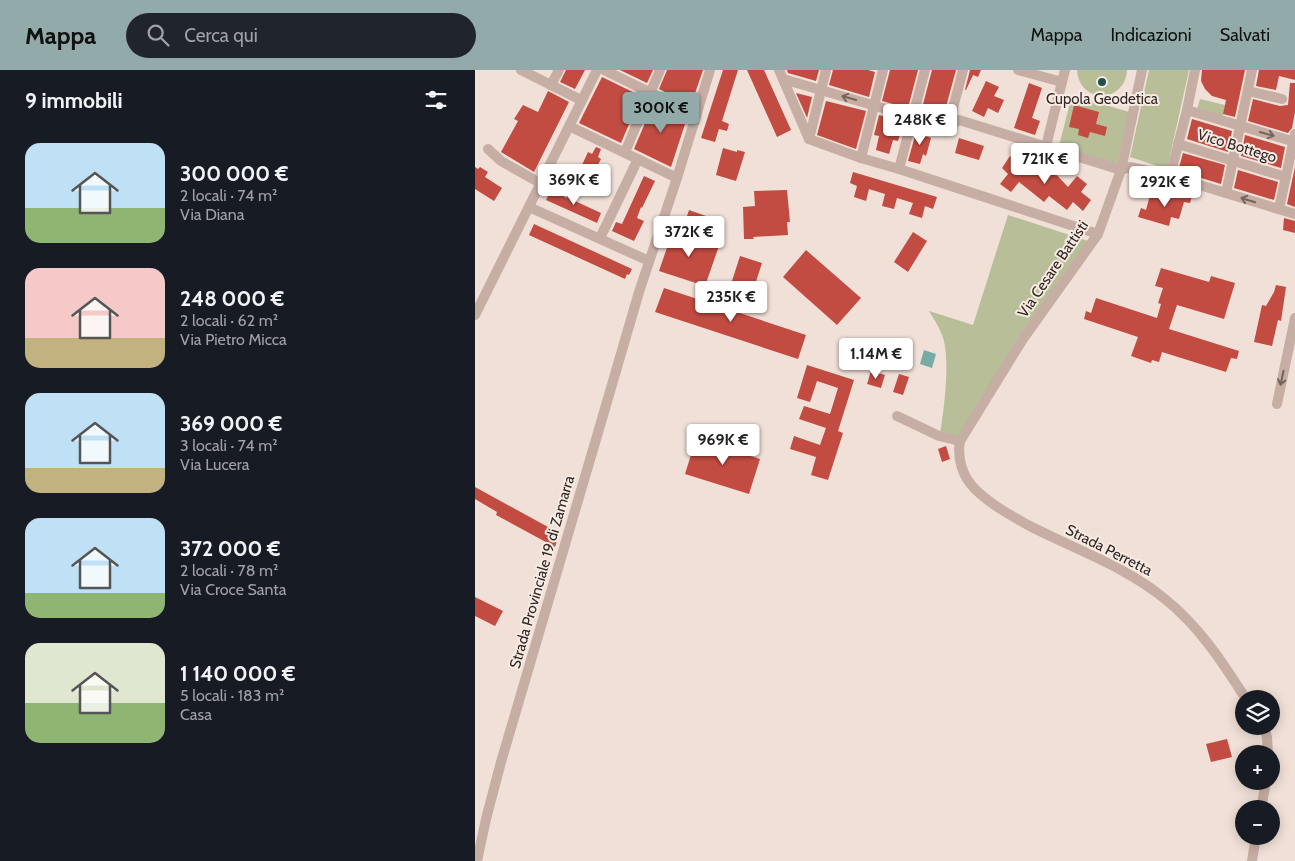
<!DOCTYPE html>
<html lang="it">
<meta charset="utf-8">
<style>
:root{--surface:#171b24;--page:#20242c;--text:#f1f3f6;--muted:#9ea1a6;--accent:#92abaa}
body{margin:0;font-family:Cabin,sans-serif;background:var(--page);color:var(--text);height:100vh;display:flex;flex-direction:column;font-size:19px;white-space:nowrap}
*{box-sizing:border-box;margin:0}
p{font-size:16px;color:var(--muted)}
.icon{flex:none;width:28px;height:28px;fill:none;stroke:currentColor;stroke-width:2;stroke-linecap:round;stroke-linejoin:round}
.map{position:relative;flex:1;overflow:hidden}
.sheet{display:flex;flex-direction:column;background:var(--surface);width:475px}
.sheet>*{flex:none}
.tools{position:absolute;left:760px;top:620px;display:grid;gap:10px}
.tools a{display:grid;place-items:center;width:45px;height:45px;border-radius:50%;background:var(--surface);box-shadow:0 2px 12px #0003;font-size:25px}
.price{position:absolute;translate:-50% -42px;padding:0 11px;border-radius:5px;background:#fff;color:#222;font-size:16px;line-height:32px;filter:drop-shadow(0 1px 2px #0008)}
.price::after{content:'';position:absolute;left:50%;top:30px;width:15px;height:11px;margin-left:-8px;background:inherit;clip-path:polygon(0 0,100% 0,50% 100%)}
.price.on{background:var(--accent);color:#111}
ul{padding:0;list-style:none}
li{display:flex;align-items:center;gap:15px;height:125px;padding:0 25px}
li span{display:grid;place-items:center;flex:none;width:140px;height:100px;border-radius:15px;color:#555}
li>.icon{margin-inline-start:auto}
span .icon{width:60px;height:60px;fill:#fffc;stroke-width:1}
li b{font-size:21px}
h2{display:flex;justify-content:space-between;align-items:center;height:60px;padding:0 25px;font-size:21px}
header{display:flex;align-items:center;gap:30px;box-sizing:border-box;height:70px;padding:0 25px;background:var(--accent);color:#111}
header strong{font-size:24px}
nav{display:flex;gap:28px;margin-inline-start:auto;font-size:18px}
.search{width:350px;height:45px;background:var(--page);display:flex;align-items:center;gap:12px;box-sizing:border-box;padding:0 18px;border-radius:28px;color:var(--muted);font-size:19px}
main{display:flex;flex:1;min-height:0}
.map>svg:first-child{display:block}
.green{fill:#b7be98}
.water{fill:#77aba5}
.building{fill:#c24c42}
.lines{fill:none;stroke-linecap:round;stroke-linejoin:round}
.minor{stroke:#c7aea4;stroke-width:10}
.oneway{stroke:#75645e}
.poi-dot{fill:#1d524d;stroke:#f8ebe3;stroke-width:2}
.labels{text-anchor:middle;dominant-baseline:central;stroke-width:4;stroke-linejoin:round;paint-order:stroke}
.poi-label{font-size:15px;fill:#322725;stroke:#f8ebe3}
.street-label{font-size:15px;fill:#322725;stroke:#f8ebe3}
</style>
<header>
<strong>Mappa</strong>
<div class="search"><svg class="icon" aria-label="search" viewBox="0 0 24 24"><circle cx="10" cy="10" r="6"/><path d="M15 15l6 6"/></svg>Cerca qui</div>
<nav><a>Mappa</a><a>Indicazioni</a><a>Salvati</a></nav>
</header>
<main>
<section class="sheet">
<h2>9 immobili<svg class="icon" aria-label="filters" viewBox="0 0 24 24"><path d="M4 7h16M4 17h16"/><circle cx="9" cy="7" r="2"/><circle cx="15" cy="17" r="2"/></svg></h2>
<ul>
<li><span style="background:linear-gradient(#bfe0f5 65%,#8fb573 0)"><svg class="icon" aria-label="home" viewBox="0 0 24 24"><path d="M3 11l9-7 9 7M6 9v11h12V9"/></svg></span><div><b>300 000 €</b><p>2 locali · 74 m²</p><p>Via Diana</p></div></li>
<li><span style="background:linear-gradient(#f6c9c9 70%,#c2b280 0)"><svg class="icon" aria-label="home" viewBox="0 0 24 24"><path d="M3 11l9-7 9 7M6 9v11h12V9"/></svg></span><div><b>248 000 €</b><p>2 locali · 62 m²</p><p>Via Pietro Micca</p></div></li>
<li><span style="background:linear-gradient(#bfe0f5 75%,#c2b280 0)"><svg class="icon" aria-label="home" viewBox="0 0 24 24"><path d="M3 11l9-7 9 7M6 9v11h12V9"/></svg></span><div><b>369 000 €</b><p>3 locali · 74 m²</p><p>Via Lucera</p></div></li>
<li><span style="background:linear-gradient(#bfe0f5 75%,#8fb573 0)"><svg class="icon" aria-label="home" viewBox="0 0 24 24"><path d="M3 11l9-7 9 7M6 9v11h12V9"/></svg></span><div><b>372 000 €</b><p>2 locali · 78 m²</p><p>Via Croce Santa</p></div></li>
<li><span style="background:linear-gradient(#dfe7d0 60%,#8fb573 0)"><svg class="icon" aria-label="home" viewBox="0 0 24 24"><path d="M3 11l9-7 9 7M6 9v11h12V9"/></svg></span><div><b>1 140 000 €</b><p>5 locali · 183 m²</p><p>Casa</p></div></li>
</ul>
</section>
<div class="map">
<svg width="820" height="791" viewBox="0 0 820 791">
<rect width="100%" height="100%" fill="#f0e0d7"/>
<g class="green">
<path d="M602 0H652C650 34 604 34 602 0Z"/>
<polygon points="674,0 714,0 692,99 655,87"/>
<polygon points="597,25 654,42 642,95 584,76"/>
<polygon points="725,29 750,35 748,46 722,39"/>
<path d="M533 145 613 171 484 367 465 364C469 340 476 287 467 265 464 257 459 249 454 241L498 255Z"/>
</g>
<polygon class="water" points="449,280 461,284 457,298 445,294"/>
<g class="building">
<polygon points="91,0 110,0 100,19 85,12"/>
<polygon points="145,0 178,0 172,13"/>
<polygon points="192,0 228,0 216,35 184,19"/>
<polygon points="248,0 263,0 247,51 254,54 252,61 244,59 240,72 226,68"/>
<polygon points="272,0 289,0 316,60 302,67"/>
<polygon points="312,0 344,0 341,11 313,3"/>
<polygon points="358,0 393,0 400,2 394,27 354,15"/>
<polygon points="415,0 443,0 433,38 407,31"/>
<polygon points="457,0 481,0 468,48 446,42"/>
<polygon points="495,0 506,0 503,7 498,5 491,20 490,20"/>
<polygon points="727,0 770,0 760,47 748,44 751,30 737,26 730,19 726,11"/>
<polygon points="784,0 820,0 820,10 804,6 801,20 781,16"/>
<polygon points="127,7 166,26 146,73 104,53"/>
<polygon points="511,11 524,17 519,26 529,30 523,43 513,38 509,47 497,41"/>
<polygon points="554,13 567,18 557,48 565,51 560,65 539,58"/>
<polygon points="815,13 820,13 820,42 817,58 813,63 773,51 778,29 805,36 813,35"/>
<polygon points="73,21 94,32 59,102 26,82 43,51 39,49 48,35 63,42"/>
<polygon points="321,23 337,27 332,48"/>
<polygon points="351,31 391,41 381,79 342,65"/>
<polygon points="179,32 212,48 196,97 159,79"/>
<polygon points="599,35 624,42 621,54 632,57 630,66 615,62 613,68 603,65 604,59 594,57"/>
<polygon points="404,45 429,52 423,71 418,70 414,84 401,80 404,66 399,65"/>
<polygon points="717,49 757,61 753,82 712,69"/>
<polygon points="443,55 452,58 450,66 456,68 451,86 448,84 445,94 433,91"/>
<polygon points="770,65 810,77 806,98 766,86"/>
<polygon points="484,68 509,76 504,90 480,83"/>
<polygon points="121,77 126,79 123,87 126,89 123,95 135,101 129,113 117,108 113,116 100,110 113,82 117,84"/>
<polygon points="248,78 262,82 262,80 270,82 261,111 241,105"/>
<polygon points="708,83 750,95 746,114 703,101"/>
<polygon points="535,86 557,103 562,98 572,105 577,100 593,117 602,106 612,114 606,122 616,130 608,141 598,132 592,140 574,126 569,132 544,112 536,122 525,114 533,104 527,98"/>
<polygon points="0,97 3,99 5,97 13,102 10,107 27,118 19,131 0,119"/>
<polygon points="820,97 820,137 812,134"/>
<polygon points="763,100 803,112 799,130 759,118"/>
<polygon points="378,102 462,127 458,139 450,136 447,148 434,144 438,133 422,128 419,139 407,136 410,124 394,119 391,131 379,127 382,116 375,113"/>
<polygon points="169,106 180,111 167,138 166,137 162,148 169,151 159,171 137,161 141,152 147,154"/>
<polygon points="76,120 92,128 94,122 103,126 100,131 126,143 122,153 71,130"/>
<polygon points="312,120 315,152 312,152 313,165 278,167 279,169 269,169 268,137 280,136 279,121"/>
<polygon points="697,120 717,126 715,133 709,132 704,149 696,147 694,156 663,147 666,138 671,140 675,125 689,129 690,127 695,128"/>
<polygon points="214,140 231,146 227,157 210,152"/>
<polygon points="809,148 820,151 820,163 808,160"/>
<polygon points="59,154 157,199 154,205 152,204 150,209 54,165"/>
<polygon points="198,160 244,176 230,216 184,201"/>
<polygon points="438,162 452,171 433,202 419,192"/>
<polygon points="331,180 386,228 362,255 308,207"/>
<polygon points="265,186 287,193 278,221 256,214"/>
<polygon points="686,198 734,212 736,206 760,213 749,249 702,235 694,259 764,281 762,289 756,288 751,302 687,282 684,292 677,290 676,293 656,286 663,267 609,249 611,241 616,243 621,228 682,248 686,234 683,233 688,218 680,216"/>
<polygon points="801,215 811,217 806,251 803,250 797,276 779,272 787,235 791,236 799,222"/>
<polygon points="189,218 331,265 323,289 180,242"/>
<polygon points="332,295 379,310 363,361 368,363 353,410 336,405 341,387 315,379 319,366 345,375 351,358 324,349 329,336 355,344 363,318 342,311 335,332 322,328"/>
<polygon points="396,301 410,305 406,318 392,314"/>
<polygon points="424,304 434,307 428,325 418,322"/>
<polygon points="221,369 285,389 274,424 210,404"/>
<polygon points="471,376 475,389 467,392 463,379"/>
<polygon points="0,417 84,463 80,477 21,445 22,442 0,429"/>
<polygon points="0,527 28,541 20,556 0,546"/>
<polygon points="752,669 757,687 736,692 731,674"/>
</g>
<g class="lines">
<g class="minor">
<polyline points="46,0 106,30"/>
<polyline points="129,0 221,45"/>
<polyline points="304,0 334,69"/>
<polyline points="543,0 587,12"/>
<path d="M667 0 646 100 623 164 548 269 485 371C482 388 487 406 500 419 515 434 535 445 553 455 599 479 650 496 690 529 724 556 748 593 771 629"/>
<polyline points="308,9 473,57 484,50 646,100 655,97 695,106 820,144"/>
<polyline points="76,15 84,0"/>
<polyline points="773,21 807,29"/>
<polyline points="712,40 820,72"/>
<polyline points="94,56 202,108"/>
<polyline points="473,57 488,0"/>
<polyline points="334,69 386,88 424,99 623,164"/>
<polyline points="334,69 351,0"/>
<polyline points="703,74 811,107"/>
<polyline points="571,76 590,0"/>
<polyline points="13,79 26,91 65,113"/>
<polyline points="150,82 185,0"/>
<polyline points="386,88 408,0"/>
<polyline points="424,99 450,0"/>
<polyline points="695,106 712,40 720,0"/>
<polyline points="751,123 777,0"/>
<polyline points="54,137 174,191"/>
<polyline points="804,139 820,64"/>
<polyline points="125,168 163,89"/>
<polyline points="0,245 122,0"/>
<polyline points="802,334 820,248"/>
<polyline points="422,346 464,366 485,371"/>
<polyline points="789,656 792,667 793,684"/>
<polyline points="786,739 791,711"/>
<polyline points="2,791 11,749 26,692 122,366 164,222 202,108 235,0"/>
<polyline points="777,791 781,766"/>
</g>
</g>
<defs><path id="oneway-shaft" d="M-6 0H5M1.5-3L5.5 0L1.5 3" fill="none" stroke-width="1.6" stroke-linecap="round" stroke-linejoin="round" transform="scale(1.25)"/></defs>
<g class="oneway">
<use href="#oneway-shaft" transform="translate(374 28) rotate(-164)"/>
<use href="#oneway-shaft" transform="translate(792 64) rotate(16)"/>
<use href="#oneway-shaft" transform="translate(773 130) rotate(-163)"/>
<use href="#oneway-shaft" transform="translate(807 308) rotate(102)"/>
</g>
<circle class="poi-dot" cx="627" cy="12" r="5"/>
<g class="labels">
<g class="poi-label">
<text x="627" y="29">Cupola Geodetica</text>
</g>
<g class="street-label">
<text transform="translate(762 76) rotate(17)">Vico Bottego</text>
<text transform="translate(578 199) rotate(-56)">Via Cesare Battisti</text>
<text transform="translate(634 480) rotate(27)">Strada Perretta</text>
<text transform="translate(67 502) rotate(-74)">Strada Provinciale 19 di Zamarra</text>
</g>
</g>
</svg>
<div class="tools">
<a><svg class="icon" aria-label="layers" viewBox="0 0 24 24"><path d="M12 4l9 5-9 5-9-5zM3 14l9 5 9-5"/></svg></a>
<a>+</a>
<a>−</a>
</div>
<b class="price on" style="left:186px;top:64px">300K €</b>
<b class="price" style="left:445px;top:76px">248K €</b>
<b class="price" style="left:570px;top:115px">721K €</b>
<b class="price" style="left:99px;top:136px">369K €</b>
<b class="price" style="left:690px;top:138px">292K €</b>
<b class="price" style="left:214px;top:188px">372K €</b>
<b class="price" style="left:256px;top:253px">235K €</b>
<b class="price" style="left:401px;top:310px">1.14M €</b>
<b class="price" style="left:248px;top:396px">969K €</b>
</div>
</main>
